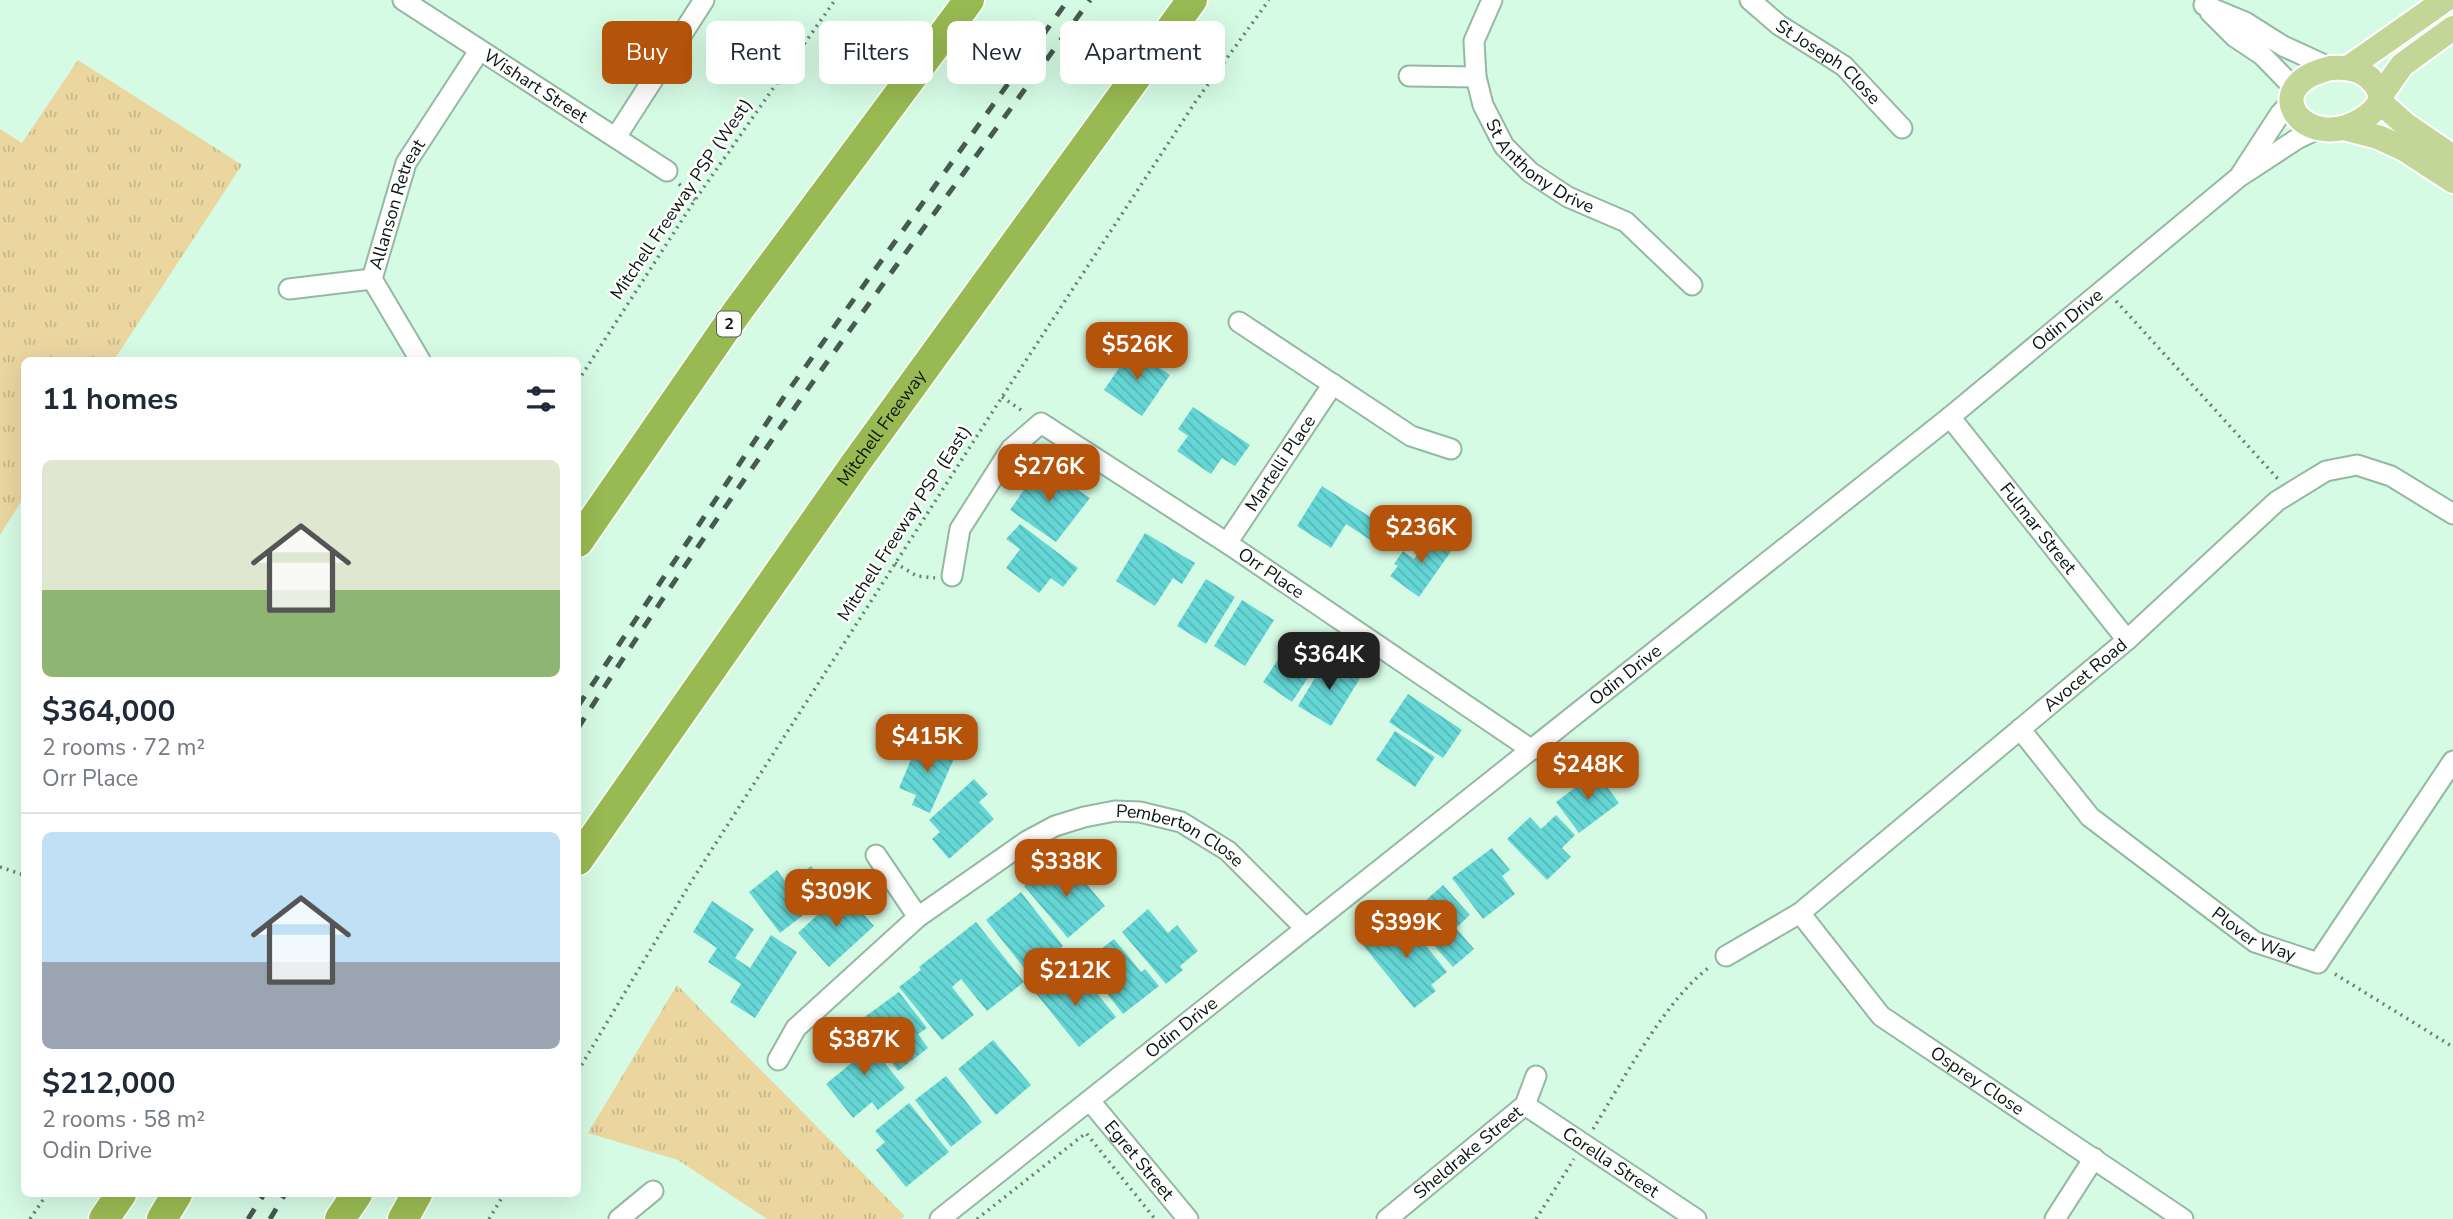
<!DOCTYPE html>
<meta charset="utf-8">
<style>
:root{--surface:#fff;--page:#f6f6f7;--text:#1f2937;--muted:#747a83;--line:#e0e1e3;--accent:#b45309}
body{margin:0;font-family:"Nunito Sans",sans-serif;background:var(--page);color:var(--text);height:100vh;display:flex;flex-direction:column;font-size:26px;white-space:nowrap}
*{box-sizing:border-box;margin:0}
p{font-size:23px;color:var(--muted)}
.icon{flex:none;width:38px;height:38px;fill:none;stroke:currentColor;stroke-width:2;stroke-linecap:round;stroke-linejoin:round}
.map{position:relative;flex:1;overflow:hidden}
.details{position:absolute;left:21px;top:357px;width:560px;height:840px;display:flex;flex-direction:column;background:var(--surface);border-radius:10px;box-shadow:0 7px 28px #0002}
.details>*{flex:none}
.guide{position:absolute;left:602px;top:21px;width:665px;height:63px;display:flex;gap:14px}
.price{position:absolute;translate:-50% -60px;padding:0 16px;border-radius:14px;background:var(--accent);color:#fff;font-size:23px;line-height:46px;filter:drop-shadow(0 2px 4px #0008)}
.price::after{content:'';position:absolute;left:50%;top:42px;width:21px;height:16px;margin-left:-10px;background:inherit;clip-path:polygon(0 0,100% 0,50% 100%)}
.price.selected{background:#222;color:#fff}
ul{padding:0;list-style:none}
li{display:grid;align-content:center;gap:14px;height:371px;padding:0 21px}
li+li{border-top:2px solid var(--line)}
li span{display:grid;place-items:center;height:217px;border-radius:10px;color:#555}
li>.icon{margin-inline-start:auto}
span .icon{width:126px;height:126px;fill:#fffc;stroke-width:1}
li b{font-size:30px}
h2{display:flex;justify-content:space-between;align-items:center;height:84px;padding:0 21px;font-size:30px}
.pill{padding:0 24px;border-radius:10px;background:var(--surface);box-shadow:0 7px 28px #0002;font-size:24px;line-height:63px}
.pill.selected{background:var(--accent);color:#fff}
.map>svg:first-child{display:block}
.park{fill:url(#park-tufts)}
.building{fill:url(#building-back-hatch)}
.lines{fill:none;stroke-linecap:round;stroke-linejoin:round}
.minor-casing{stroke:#95b8a3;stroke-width:23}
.major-casing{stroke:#fff;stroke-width:28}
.highway-casing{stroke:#fff;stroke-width:33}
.path{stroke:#688072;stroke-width:3.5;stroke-dasharray:2 5;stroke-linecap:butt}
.minor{stroke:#fff;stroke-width:19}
.major{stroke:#c2d697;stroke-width:24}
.highway{stroke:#99ba52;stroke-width:30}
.rail{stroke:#465a4f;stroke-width:5;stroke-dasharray:12 12;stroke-linecap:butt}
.labels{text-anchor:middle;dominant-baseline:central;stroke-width:5;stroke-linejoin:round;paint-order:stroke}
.shield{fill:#fff;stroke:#535c57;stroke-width:2}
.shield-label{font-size:16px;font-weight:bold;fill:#09160f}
.street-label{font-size:18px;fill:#09160f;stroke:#fff}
</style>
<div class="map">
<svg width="2453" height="1219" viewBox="0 0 2453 1219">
<defs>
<pattern id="park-tufts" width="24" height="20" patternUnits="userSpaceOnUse" patternTransform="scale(1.75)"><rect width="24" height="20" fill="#ebd6a0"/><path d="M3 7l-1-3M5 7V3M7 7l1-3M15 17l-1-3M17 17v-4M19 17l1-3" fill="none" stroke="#c8b789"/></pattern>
<pattern id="building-back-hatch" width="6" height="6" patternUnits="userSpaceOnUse" patternTransform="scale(1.75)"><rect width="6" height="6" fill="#64d6d5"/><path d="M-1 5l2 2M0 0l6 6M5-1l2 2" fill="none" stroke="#55b7b6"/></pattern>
</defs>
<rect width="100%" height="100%" fill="#d6fbe5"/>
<g class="park">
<polygon points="78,60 242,165 114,360 24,360 24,497 0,535 0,129 22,143"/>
<polygon points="677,985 905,1216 901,1219 767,1219 678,1160 588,1133"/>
</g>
<g class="building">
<polygon points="1132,349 1170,375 1142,416 1104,390"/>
<polygon points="1193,407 1250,445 1235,466 1222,458 1211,474 1177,451 1188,436 1178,429"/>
<polygon points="1041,465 1090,498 1056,542 1010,510"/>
<polygon points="1322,486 1392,531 1381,547 1346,524 1331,548 1297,526"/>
<polygon points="1020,524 1078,568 1063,587 1051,578 1039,593 1006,568 1020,549 1006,539"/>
<polygon points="1426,531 1452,550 1419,597 1390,576 1398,566 1394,564 1403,551 1414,559 1425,545 1419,541"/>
<polygon points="1145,533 1195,563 1182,584 1173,578 1155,606 1116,581"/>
<polygon points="1206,579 1235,597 1206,644 1177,626"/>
<polygon points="1242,600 1274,620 1245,666 1214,646"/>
<polygon points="1294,636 1323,655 1292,702 1263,682"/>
<polygon points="1327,658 1360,678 1331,726 1298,706"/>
<polygon points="1408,694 1462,730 1443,758 1389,722"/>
<polygon points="1395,731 1435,757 1415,787 1376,760"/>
<polygon points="920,738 956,754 930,813 912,805 916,795 899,788"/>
<polygon points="1596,772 1619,803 1579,833 1556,802"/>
<polygon points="974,779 988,794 979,802 994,819 949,859 932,839 940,832 929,820"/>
<polygon points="1556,815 1575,835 1562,848 1571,857 1547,880 1507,839 1530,817 1541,829"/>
<polygon points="1492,848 1510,870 1502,876 1515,894 1483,919 1452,878"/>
<polygon points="1070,864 1105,906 1068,938 1024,886 1039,873 1047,882"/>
<polygon points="811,866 824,882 833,874 842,885 780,933 749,892 777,870 787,884"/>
<polygon points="1443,885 1470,915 1456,928 1474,949 1453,967 1408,916"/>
<polygon points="843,891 874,926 829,967 798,933"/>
<polygon points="1021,892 1063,946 1028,973 986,920"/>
<polygon points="712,901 754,929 735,958 750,968 771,935 797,952 755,1018 730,1002 741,984 708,962 717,948 693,932"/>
<polygon points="1148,909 1168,933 1177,925 1198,951 1180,966 1183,970 1166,984 1122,932"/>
<polygon points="1400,913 1447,972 1431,985 1436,991 1414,1008 1362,944"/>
<polygon points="976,922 1024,982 987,1011 961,979 952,987 974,1015 942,1040 899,987 921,970 919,967"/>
<polygon points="1114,939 1141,972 1145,969 1159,986 1123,1014 1090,972 1099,965 1092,956"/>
<polygon points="1061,969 1082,995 1092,987 1116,1017 1079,1047 1034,991"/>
<polygon points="899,992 927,1028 918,1034 928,1048 898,1071 859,1021"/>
<polygon points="855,1027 905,1088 878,1110 872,1102 853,1118 826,1084 854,1061 839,1041"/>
<polygon points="993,1040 1031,1085 996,1115 958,1069"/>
<polygon points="946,1076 982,1122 951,1147 915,1100"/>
<polygon points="909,1103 949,1152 906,1187 876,1150 885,1142 875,1131"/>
</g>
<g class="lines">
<g class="minor-casing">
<g id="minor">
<path id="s1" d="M403 0 667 171"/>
<path id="s2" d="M1492 0 1474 41 1476 77 1483 105 1504 146 1530 172 1568 197 1626 222 1692 285"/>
<path id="s3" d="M1750 0 1779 25 1844 66 1902 128"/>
<polyline points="2204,5 2245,22 2283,46 2331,68"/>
<polyline points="2210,12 2235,37 2262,55 2294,88"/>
<polyline points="1409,76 1476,77"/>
<polyline points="616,137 704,0"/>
<polyline points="2241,174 2280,114 2292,101"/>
<polyline points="289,289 372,279"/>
<polyline points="1239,322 1411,436 1451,449"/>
<path id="s4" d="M420 360 372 279 406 163 479 51"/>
<path id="s5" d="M1950 417 2127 640"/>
<path id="s6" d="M1227 543 1333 384"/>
<path id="s7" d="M952 576 960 529 1011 449 1041 423 1227 543 1532 750"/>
<path id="s8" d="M2020 729 2090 817 2255 942 2318 963 2453 761"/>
<polyline points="876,855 918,917"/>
<path id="s9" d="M1800 913 1881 1016 2183 1219"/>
<path id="s10" d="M1726 956 1800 913 2127 640 2277 501 2326 471 2357 465 2391 476 2453 514"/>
<path id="s11" d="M778 1060 796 1028 918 917 1027 841 1055 826 1084 817 1115 811 1140 812 1181 822 1228 851 1305 928"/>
<path id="s12" d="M1090 1101 1188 1219"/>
<path id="s13" d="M1525 1105 1696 1219"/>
<polyline points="619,1219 653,1191"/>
<path id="s14" d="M940 1219 1950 417 2239 177 2297 139 2320 128"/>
<path id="s15" d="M1387 1219 1525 1105 1536 1076"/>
<polyline points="2055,1219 2094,1158"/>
</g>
</g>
<g class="major-casing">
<g id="major">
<path d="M2331 68C2355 66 2372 73 2381 95 2380 107 2371 114 2361 120 2305 154 2253 86 2331 68Z"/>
<polyline points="2348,68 2445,0"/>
<polyline points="2381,95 2402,65 2453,28"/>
<polyline points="2380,102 2406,125 2453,157"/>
<polyline points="2343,128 2378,137 2404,149 2453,181"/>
</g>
</g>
<g class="highway-casing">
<g id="highway">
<polyline points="578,542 737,312 969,0"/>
<path id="s16" d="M578 860 855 464 1192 0"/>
<polyline points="104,1219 121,1194"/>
<polyline points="162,1219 177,1194"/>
<polyline points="340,1219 357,1194"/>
<polyline points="403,1219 417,1194"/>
</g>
</g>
<g class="path">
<polyline points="679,184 695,200"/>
<polyline points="2116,301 2278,479"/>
<polyline points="578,381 695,200 835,0"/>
<polyline points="1002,397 1024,412"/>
<polyline points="895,563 917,576 935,578"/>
<polyline points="0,867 24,875"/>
<polyline points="2335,974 2453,1047"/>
<polyline points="578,1071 691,882 1002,397 1196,101 1269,0"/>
<path d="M1593 1129C1623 1081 1665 999 1711 966"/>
<polyline points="30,1219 47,1194"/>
<polyline points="489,1219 504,1194"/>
<polyline points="977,1219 1086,1133 1155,1219"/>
<polyline points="1536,1219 1574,1159"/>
</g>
<use href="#minor" class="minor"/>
<use href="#major" class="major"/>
<use href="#highway" class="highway"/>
<g class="rail">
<polyline points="578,706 786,394 1068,0"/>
<path d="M578 728C738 478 915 240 1090 0"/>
<polyline points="248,1219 264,1194"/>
<polyline points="270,1219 285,1194"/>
</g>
</g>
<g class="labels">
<rect class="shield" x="717" y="311.5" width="24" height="25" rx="5"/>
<g class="shield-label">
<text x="729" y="324">2</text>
</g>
<g class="street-label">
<text stroke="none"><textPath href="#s3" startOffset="100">St Joseph Close</textPath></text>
<text stroke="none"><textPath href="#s1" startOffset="158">Wishart Street</textPath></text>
<text stroke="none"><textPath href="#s2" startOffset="196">St Anthony Drive</textPath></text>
<text transform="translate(681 199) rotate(-56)">Mitchell Freeway PSP (West)</text>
<text stroke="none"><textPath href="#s4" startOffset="173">Allanson Retreat</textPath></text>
<text stroke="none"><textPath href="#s14" startOffset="1442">Odin Drive</textPath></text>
<text stroke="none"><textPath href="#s16" startOffset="528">Mitchell Freeway</textPath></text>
<text stroke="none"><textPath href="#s6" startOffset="96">Martelli Place</textPath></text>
<text transform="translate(904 523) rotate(-57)">Mitchell Freeway PSP (East)</text>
<text stroke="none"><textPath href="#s5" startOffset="142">Fulmar Street</textPath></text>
<text stroke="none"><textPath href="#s7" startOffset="457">Orr Place</textPath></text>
<text stroke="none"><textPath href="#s14" startOffset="875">Odin Drive</textPath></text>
<text stroke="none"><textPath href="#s10" startOffset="457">Avocet Road</textPath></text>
<text stroke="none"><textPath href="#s11" startOffset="499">Pemberton Close</textPath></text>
<text stroke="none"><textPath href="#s8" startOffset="315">Plover Way</textPath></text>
<text stroke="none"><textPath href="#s14" startOffset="308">Odin Drive</textPath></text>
<text stroke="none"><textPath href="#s9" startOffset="247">Osprey Close</textPath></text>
<text stroke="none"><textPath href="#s15" startOffset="105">Sheldrake Street</textPath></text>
<text stroke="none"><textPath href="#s12" startOffset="77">Egret Street</textPath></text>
<text stroke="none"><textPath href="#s13" startOffset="103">Corella Street</textPath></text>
</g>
</g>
</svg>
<b class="price" style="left:1137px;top:382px">$526K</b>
<b class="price" style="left:1049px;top:504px">$276K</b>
<b class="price" style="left:1421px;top:565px">$236K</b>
<b class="price selected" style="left:1329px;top:692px">$364K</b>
<b class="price" style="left:927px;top:774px">$415K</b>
<b class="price" style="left:1588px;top:802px">$248K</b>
<b class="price" style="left:1066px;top:899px">$338K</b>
<b class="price" style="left:836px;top:929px">$309K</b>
<b class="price" style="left:1406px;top:960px">$399K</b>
<b class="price" style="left:1075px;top:1008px">$212K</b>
<b class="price" style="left:864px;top:1077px">$387K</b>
<div class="guide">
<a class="pill selected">Buy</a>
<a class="pill">Rent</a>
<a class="pill">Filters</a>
<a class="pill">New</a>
<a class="pill">Apartment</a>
</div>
<section class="details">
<h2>11 homes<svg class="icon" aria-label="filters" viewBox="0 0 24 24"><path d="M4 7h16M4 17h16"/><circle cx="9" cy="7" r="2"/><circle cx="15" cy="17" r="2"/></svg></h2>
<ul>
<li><span style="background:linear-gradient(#dfe7d0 60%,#8fb573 0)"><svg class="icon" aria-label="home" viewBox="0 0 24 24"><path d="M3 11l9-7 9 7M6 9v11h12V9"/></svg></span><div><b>$364,000</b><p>2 rooms · 72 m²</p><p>Orr Place</p></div></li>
<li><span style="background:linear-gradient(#bfe0f5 60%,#9aa5b1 0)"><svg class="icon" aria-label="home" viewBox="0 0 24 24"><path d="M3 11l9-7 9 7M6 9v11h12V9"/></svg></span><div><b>$212,000</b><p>2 rooms · 58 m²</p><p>Odin Drive</p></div></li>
</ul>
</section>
</div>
